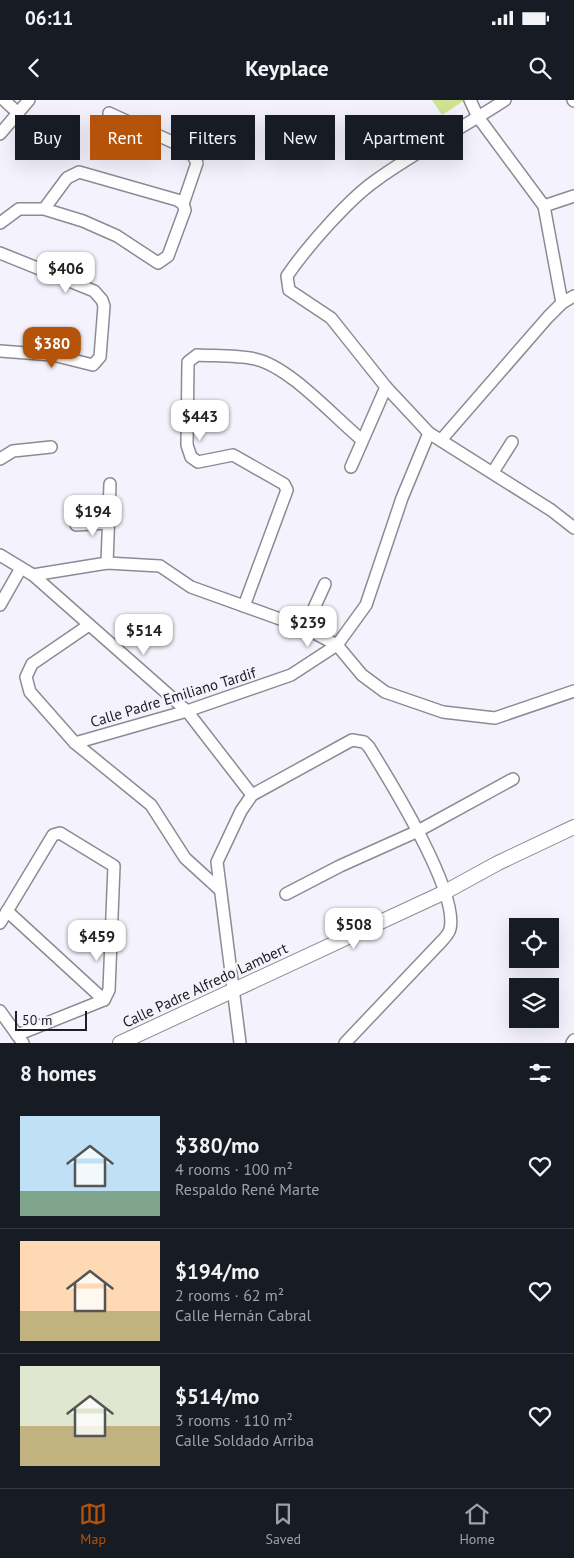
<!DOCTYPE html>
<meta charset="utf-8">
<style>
:root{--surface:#171b24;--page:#242831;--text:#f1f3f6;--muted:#9ea1a6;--line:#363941;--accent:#b45309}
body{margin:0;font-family:"PT Sans",sans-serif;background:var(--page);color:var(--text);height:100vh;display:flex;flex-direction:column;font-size:19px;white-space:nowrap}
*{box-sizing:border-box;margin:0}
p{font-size:16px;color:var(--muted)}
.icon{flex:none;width:28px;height:28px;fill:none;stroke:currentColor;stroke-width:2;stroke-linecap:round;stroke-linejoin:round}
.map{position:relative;height:943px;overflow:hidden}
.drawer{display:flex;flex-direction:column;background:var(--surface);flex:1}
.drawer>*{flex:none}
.guide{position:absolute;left:15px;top:15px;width:545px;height:45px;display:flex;gap:10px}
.tools{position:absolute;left:509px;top:818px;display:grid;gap:10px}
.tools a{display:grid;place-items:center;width:50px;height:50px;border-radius:0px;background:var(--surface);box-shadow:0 5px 20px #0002;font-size:25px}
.scale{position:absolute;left:15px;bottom:12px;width:72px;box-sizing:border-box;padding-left:5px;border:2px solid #202023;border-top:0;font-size:14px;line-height:18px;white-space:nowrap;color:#202023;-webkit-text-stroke:4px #f4f3fd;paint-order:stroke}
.price{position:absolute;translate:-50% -42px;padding:0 11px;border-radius:10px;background:#fff;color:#222;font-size:16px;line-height:32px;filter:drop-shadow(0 1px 2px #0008)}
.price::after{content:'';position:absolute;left:50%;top:30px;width:15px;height:11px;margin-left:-8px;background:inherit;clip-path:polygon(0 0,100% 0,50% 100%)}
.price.selected{background:var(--accent);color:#fff}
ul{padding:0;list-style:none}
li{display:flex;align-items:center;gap:15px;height:125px;padding:0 20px}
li+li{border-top:1px solid var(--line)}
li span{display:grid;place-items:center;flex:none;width:140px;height:100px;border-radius:0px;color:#555}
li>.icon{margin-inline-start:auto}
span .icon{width:60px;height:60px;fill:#fffc;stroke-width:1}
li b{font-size:21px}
h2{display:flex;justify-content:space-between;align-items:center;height:60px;padding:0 20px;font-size:21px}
.pill{padding:0 18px;border-radius:0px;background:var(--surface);box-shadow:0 5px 20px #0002;font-size:18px;line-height:45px}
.pill.selected{background:var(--accent);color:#fff}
.status{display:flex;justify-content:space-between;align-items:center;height:35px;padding:0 25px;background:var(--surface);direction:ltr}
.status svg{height:14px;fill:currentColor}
header{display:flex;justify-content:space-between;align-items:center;height:65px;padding:0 20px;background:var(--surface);font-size:22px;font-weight:700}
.dock{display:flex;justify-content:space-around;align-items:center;height:70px;border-top:1px solid var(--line);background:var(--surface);font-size:14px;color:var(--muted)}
.dock a{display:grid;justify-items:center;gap:2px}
.dock .selected{color:var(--accent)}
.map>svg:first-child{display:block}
.green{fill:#cfe392}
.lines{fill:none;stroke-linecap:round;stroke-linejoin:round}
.minor-casing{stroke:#8c8b94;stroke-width:14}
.tertiary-casing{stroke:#8c8b94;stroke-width:16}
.minor{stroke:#fff;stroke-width:11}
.tertiary{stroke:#fff;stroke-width:14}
.labels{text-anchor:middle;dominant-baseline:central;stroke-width:4.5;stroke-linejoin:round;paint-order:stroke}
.street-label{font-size:15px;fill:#202023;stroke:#f4f3fd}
</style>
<div class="status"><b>06:11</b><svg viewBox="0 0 49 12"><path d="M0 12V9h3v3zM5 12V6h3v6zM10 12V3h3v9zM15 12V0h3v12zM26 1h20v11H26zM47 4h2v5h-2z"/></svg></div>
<header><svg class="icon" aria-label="back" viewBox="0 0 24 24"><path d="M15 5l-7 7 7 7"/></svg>Keyplace<svg class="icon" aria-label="search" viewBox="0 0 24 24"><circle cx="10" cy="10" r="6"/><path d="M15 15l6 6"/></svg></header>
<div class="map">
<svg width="574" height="943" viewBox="0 0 574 943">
<rect width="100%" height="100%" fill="#f4f3fd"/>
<polygon class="green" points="432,0 465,0 442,15"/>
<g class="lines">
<g class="minor-casing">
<g id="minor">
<polyline points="4,0 18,13"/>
<polyline points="470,0 478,17 544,106 562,203"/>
<path d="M505 0C463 28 416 51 375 81 348 100 306 148 287 176L289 190 331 218 386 287 429 333 551 410 574 428"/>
<polyline points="573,0 574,1"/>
<polyline points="109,13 190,50 197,63 183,104"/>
<polyline points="0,34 29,0"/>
<polyline points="544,106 574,96"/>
<polyline points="0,123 19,109 44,109 83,121 117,136 158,163 168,156 185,110 183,104 177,100 79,72 67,78 44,109"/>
<polyline points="0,153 94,191 102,200 104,206 100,257 93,265 53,255 0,251"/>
<polyline points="441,340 548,217 562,203 574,196"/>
<polyline points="0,359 13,351 51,347"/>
<polyline points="351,367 386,287"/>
<polyline points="493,372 512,342"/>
<polyline points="76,425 108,423"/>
<polyline points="0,455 33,475 187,611 252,695"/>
<polyline points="107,463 110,384"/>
<polyline points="33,475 107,463 160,466 191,487 305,528 337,545 362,575 385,592 443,612 495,618 574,591"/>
<polyline points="0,505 21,468"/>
<path d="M244 506 287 390 284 384 233 355 198 362 191 357 187 345 188 262 197 255C216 256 237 255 255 259 289 266 334 317 362 340"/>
<polyline points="89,525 32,564 26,577 30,592 75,643 151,705 185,758 219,789"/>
<polyline points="305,528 325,484"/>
<polyline points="75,643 187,611 291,575 337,545 366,505 402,398 429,333"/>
<polyline points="286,794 340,766 418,731 513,679"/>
<polyline points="7,811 104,900"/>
<polyline points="0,823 53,735 60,733 114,766 109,890 104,900 17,935"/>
<polyline points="0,911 23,943"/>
<path d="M240 943 217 762 241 711 252 695 352 640 364 642 369 647C390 681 459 792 450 829 449 834 443 840 439 844L345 943"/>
<polyline points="572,943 574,940"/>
</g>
</g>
<g class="tertiary-casing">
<polyline id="tertiary" points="120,943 445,792 498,763 574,727"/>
</g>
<use href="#minor" class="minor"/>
<use href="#tertiary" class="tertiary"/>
</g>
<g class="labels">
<g class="street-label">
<text transform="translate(173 597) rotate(-17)">Calle Padre Emiliano Tardif</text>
<text transform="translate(205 885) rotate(-25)">Calle Padre Alfredo Lambert</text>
</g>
</g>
</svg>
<div class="tools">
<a><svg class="icon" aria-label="locate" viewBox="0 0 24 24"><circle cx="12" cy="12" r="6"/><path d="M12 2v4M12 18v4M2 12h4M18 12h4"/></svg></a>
<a><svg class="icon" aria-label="layers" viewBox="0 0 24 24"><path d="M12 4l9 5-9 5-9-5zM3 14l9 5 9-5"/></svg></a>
</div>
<div class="scale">50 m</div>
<b class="price" style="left:66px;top:194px">$406</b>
<b class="price selected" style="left:52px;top:269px">$380</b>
<b class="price" style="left:200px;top:342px">$443</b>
<b class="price" style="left:93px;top:437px">$194</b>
<b class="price" style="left:308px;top:548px">$239</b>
<b class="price" style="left:144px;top:556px">$514</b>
<b class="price" style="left:354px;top:850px">$508</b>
<b class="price" style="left:97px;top:862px">$459</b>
<div class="guide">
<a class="pill">Buy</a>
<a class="pill selected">Rent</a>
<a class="pill">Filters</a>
<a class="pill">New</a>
<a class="pill">Apartment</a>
</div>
</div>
<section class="drawer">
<h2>8 homes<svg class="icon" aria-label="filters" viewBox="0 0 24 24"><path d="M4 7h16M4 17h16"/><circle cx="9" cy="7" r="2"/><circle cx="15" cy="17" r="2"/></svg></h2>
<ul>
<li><span style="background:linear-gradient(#bfe0f5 75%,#7fa58c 0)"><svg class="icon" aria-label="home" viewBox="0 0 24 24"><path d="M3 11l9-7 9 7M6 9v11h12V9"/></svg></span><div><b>$380/mo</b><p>4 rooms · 100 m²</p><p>Respaldo René Marte</p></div><svg class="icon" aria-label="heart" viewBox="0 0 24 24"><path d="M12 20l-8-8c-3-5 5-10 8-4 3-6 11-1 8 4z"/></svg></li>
<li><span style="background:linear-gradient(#ffd9b3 70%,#c2b280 0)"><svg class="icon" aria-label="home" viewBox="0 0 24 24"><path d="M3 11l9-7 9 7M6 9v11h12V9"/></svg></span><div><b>$194/mo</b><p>2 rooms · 62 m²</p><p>Calle Hernán Cabral</p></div><svg class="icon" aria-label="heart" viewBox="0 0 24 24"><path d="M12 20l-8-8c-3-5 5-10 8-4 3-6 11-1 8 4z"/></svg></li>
<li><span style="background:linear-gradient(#dfe7d0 60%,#c2b280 0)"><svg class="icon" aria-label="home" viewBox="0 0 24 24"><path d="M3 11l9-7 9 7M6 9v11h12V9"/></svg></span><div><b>$514/mo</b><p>3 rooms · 110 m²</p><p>Calle Soldado Arriba</p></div><svg class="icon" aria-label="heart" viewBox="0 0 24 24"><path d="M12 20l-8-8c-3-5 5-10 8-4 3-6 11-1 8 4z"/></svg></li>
</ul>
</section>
<nav class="dock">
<a class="selected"><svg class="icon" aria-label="map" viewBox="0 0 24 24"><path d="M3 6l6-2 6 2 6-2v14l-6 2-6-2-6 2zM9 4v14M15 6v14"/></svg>Map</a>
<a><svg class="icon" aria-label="saved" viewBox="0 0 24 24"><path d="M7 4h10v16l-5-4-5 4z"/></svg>Saved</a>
<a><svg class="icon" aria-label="home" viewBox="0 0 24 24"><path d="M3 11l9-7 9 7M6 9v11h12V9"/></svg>Home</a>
</nav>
